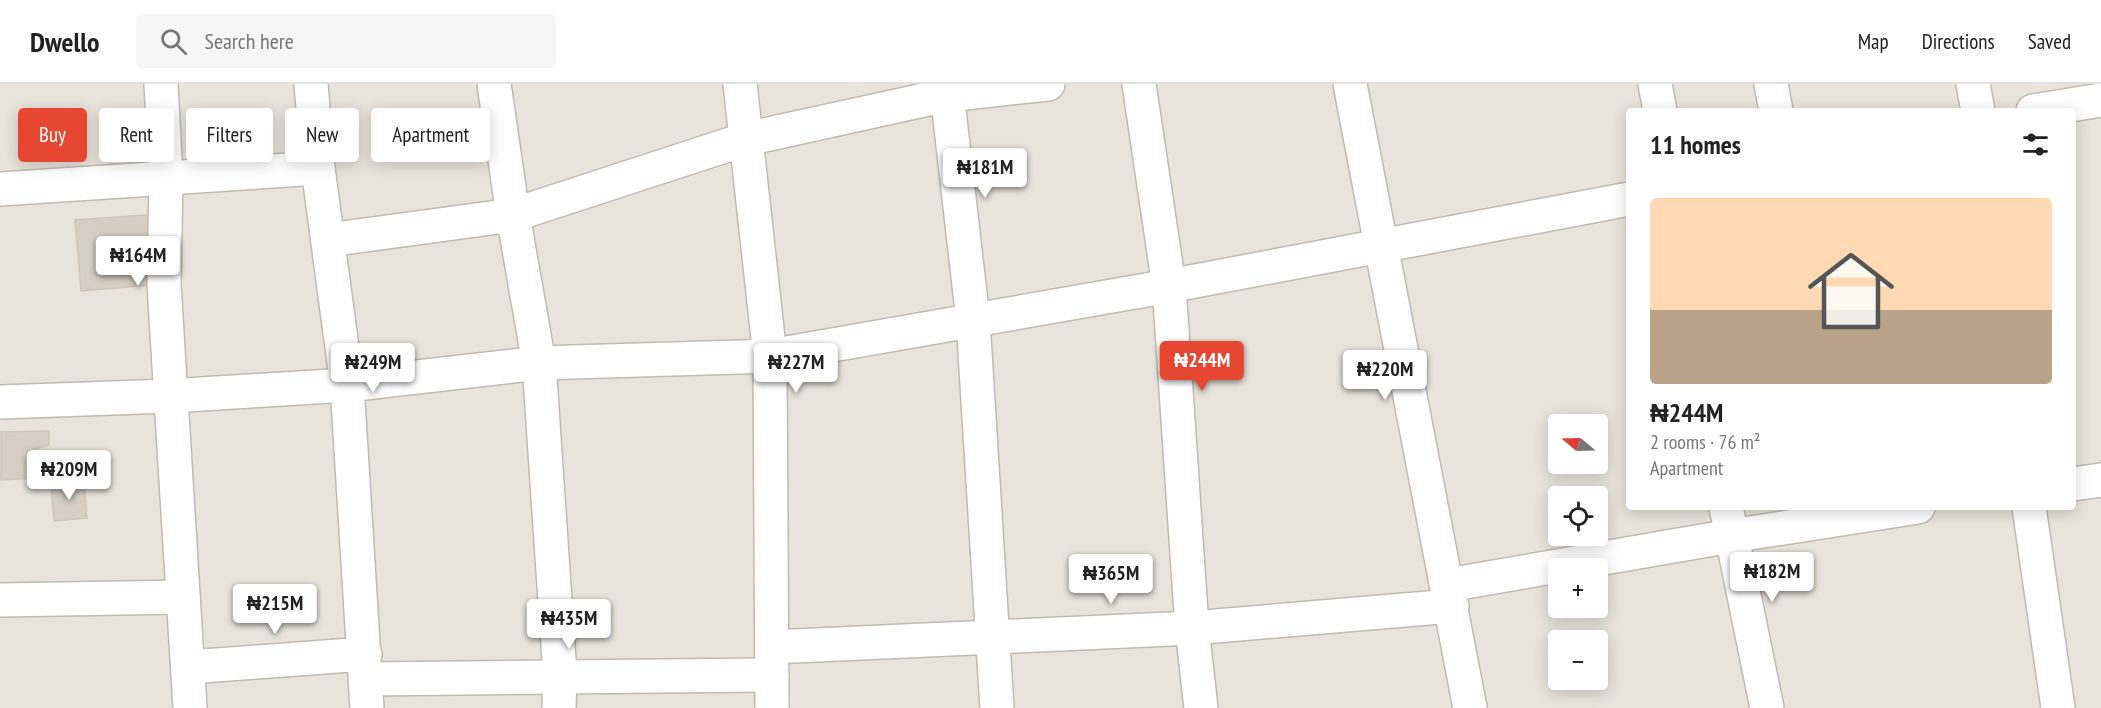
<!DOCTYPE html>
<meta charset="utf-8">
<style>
:root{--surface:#fff;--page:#f6f6f6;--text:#222;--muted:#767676;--line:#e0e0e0;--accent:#e74732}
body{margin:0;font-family:"PT Sans Narrow",sans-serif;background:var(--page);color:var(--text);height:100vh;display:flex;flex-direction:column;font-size:22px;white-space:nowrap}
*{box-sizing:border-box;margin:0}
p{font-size:20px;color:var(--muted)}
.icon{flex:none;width:33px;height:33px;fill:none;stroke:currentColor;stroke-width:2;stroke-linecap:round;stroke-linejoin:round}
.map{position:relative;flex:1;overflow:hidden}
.panel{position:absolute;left:1626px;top:24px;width:450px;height:402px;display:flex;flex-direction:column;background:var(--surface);border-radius:6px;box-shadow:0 3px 15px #0003}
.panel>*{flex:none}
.guide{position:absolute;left:18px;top:24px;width:570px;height:54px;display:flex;gap:12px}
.needle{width:39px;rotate:289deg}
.fabs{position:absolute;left:1548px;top:330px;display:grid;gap:12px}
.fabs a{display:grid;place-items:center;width:60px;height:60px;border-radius:6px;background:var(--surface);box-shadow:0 3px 15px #0003;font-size:30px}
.price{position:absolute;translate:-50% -51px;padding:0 14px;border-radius:6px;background:#fff;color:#222;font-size:20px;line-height:39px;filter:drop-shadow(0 2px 3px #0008)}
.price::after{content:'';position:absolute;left:50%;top:36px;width:18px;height:14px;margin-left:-9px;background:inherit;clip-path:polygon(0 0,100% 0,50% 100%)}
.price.current{background:var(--accent);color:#fff}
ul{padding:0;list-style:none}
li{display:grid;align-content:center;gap:12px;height:318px;padding:0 24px}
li+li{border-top:2px solid var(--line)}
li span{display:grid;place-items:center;height:186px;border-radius:6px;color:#555}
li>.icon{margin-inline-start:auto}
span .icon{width:108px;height:108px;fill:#fffc;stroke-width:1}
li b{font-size:26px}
h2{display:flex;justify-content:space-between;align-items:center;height:72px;padding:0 24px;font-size:26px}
.chip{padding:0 21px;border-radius:6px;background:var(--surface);box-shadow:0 3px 15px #0003;font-size:21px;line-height:54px}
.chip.current{background:var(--accent);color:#fff}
header{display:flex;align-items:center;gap:36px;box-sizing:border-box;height:84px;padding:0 30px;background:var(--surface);border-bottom:2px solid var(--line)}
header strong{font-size:28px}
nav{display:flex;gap:33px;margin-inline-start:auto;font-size:21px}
.search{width:420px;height:54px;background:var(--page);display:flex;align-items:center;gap:15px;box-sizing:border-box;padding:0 21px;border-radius:6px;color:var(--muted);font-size:22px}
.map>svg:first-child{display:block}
.residential{fill:#e8e4db;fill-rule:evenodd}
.building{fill:#d6cec3;stroke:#d0c5b7;stroke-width:1.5}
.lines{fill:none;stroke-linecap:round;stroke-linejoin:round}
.minor-casing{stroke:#c0bab0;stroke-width:36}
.minor{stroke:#fff;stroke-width:33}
</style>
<header>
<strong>Dwello</strong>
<div class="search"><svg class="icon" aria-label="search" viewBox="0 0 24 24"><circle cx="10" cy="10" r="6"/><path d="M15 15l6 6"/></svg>Search here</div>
<nav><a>Map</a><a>Directions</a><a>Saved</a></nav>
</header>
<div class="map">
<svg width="2101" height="624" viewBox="0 0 2101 624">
<rect width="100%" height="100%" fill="#f5f2ed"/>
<path class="residential" d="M0 0H2101V624H0ZM1629 27H2073V423H1629ZM1558 340H1598V380H1558ZM1558 412H1598V452H1558ZM1558 484H1598V524H1558ZM1558 556H1598V596H1558Z"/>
<g class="building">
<polygon points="159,130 164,200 81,207 75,136"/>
<polygon points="49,347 49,361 35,365 36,394 1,396 1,348"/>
<polygon points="84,397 87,434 54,437 51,399"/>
</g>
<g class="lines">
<g class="minor-casing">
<g id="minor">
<polyline points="161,0 166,94 164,200 190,624"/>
<polyline points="311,0 318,84 347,301 367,624"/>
<polyline points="494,0 513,131 539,279 560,591 559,624"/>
<polyline points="740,0 770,272 772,624"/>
<polyline points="946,0 973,236 997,624"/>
<polyline points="1139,0 1169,202 1192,544 1201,624"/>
<polyline points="1350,0 1470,624"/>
<polyline points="1655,0 1660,27"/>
<polyline points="1771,0 1776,27"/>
<polyline points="1973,0 1978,27"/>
<polyline points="2033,27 2101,16"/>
<polyline points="0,105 318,84"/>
<polyline points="328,156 513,131 746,55 947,11 1048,0"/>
<polyline points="0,318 169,312 347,301 539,279 770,272 1169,202 1629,115"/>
<polyline points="2073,400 2101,396"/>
<polyline points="1726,423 1767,624"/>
<polyline points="2029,423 2058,624"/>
<polyline points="1448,501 1731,452 1918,423"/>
<polyline points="0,516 183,513"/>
<polyline points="772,563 1192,544 1452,522"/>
<polyline points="189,583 365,570"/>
<polyline points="367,595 772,591"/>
</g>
</g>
<use href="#minor" class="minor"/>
</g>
</svg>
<div class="fabs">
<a><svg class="needle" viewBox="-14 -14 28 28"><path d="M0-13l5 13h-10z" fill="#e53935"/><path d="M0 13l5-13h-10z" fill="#767676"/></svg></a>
<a><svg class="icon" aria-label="locate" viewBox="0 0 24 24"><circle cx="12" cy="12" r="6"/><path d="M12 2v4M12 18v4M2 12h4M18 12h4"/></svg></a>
<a>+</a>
<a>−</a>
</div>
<b class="price" style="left:985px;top:115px">₦181M</b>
<b class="price" style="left:138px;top:203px">₦164M</b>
<b class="price current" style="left:1202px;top:308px">₦244M</b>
<b class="price" style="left:373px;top:310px">₦249M</b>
<b class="price" style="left:796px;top:310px">₦227M</b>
<b class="price" style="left:1385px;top:317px">₦220M</b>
<b class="price" style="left:69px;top:417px">₦209M</b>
<b class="price" style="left:1772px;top:519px">₦182M</b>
<b class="price" style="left:1111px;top:521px">₦365M</b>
<b class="price" style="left:275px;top:551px">₦215M</b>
<b class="price" style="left:569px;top:566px">₦435M</b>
<div class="guide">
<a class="chip current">Buy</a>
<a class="chip">Rent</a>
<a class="chip">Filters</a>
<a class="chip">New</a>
<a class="chip">Apartment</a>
</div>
<section class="panel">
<h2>11 homes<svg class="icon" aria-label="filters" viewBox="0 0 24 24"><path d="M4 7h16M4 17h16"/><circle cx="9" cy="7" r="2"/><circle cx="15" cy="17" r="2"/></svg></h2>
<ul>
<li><span style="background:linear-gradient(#ffd9b3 60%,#b9a48a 0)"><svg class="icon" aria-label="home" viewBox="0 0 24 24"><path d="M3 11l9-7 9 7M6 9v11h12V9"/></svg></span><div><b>₦244M</b><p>2 rooms · 76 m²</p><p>Apartment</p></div></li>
</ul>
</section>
</div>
